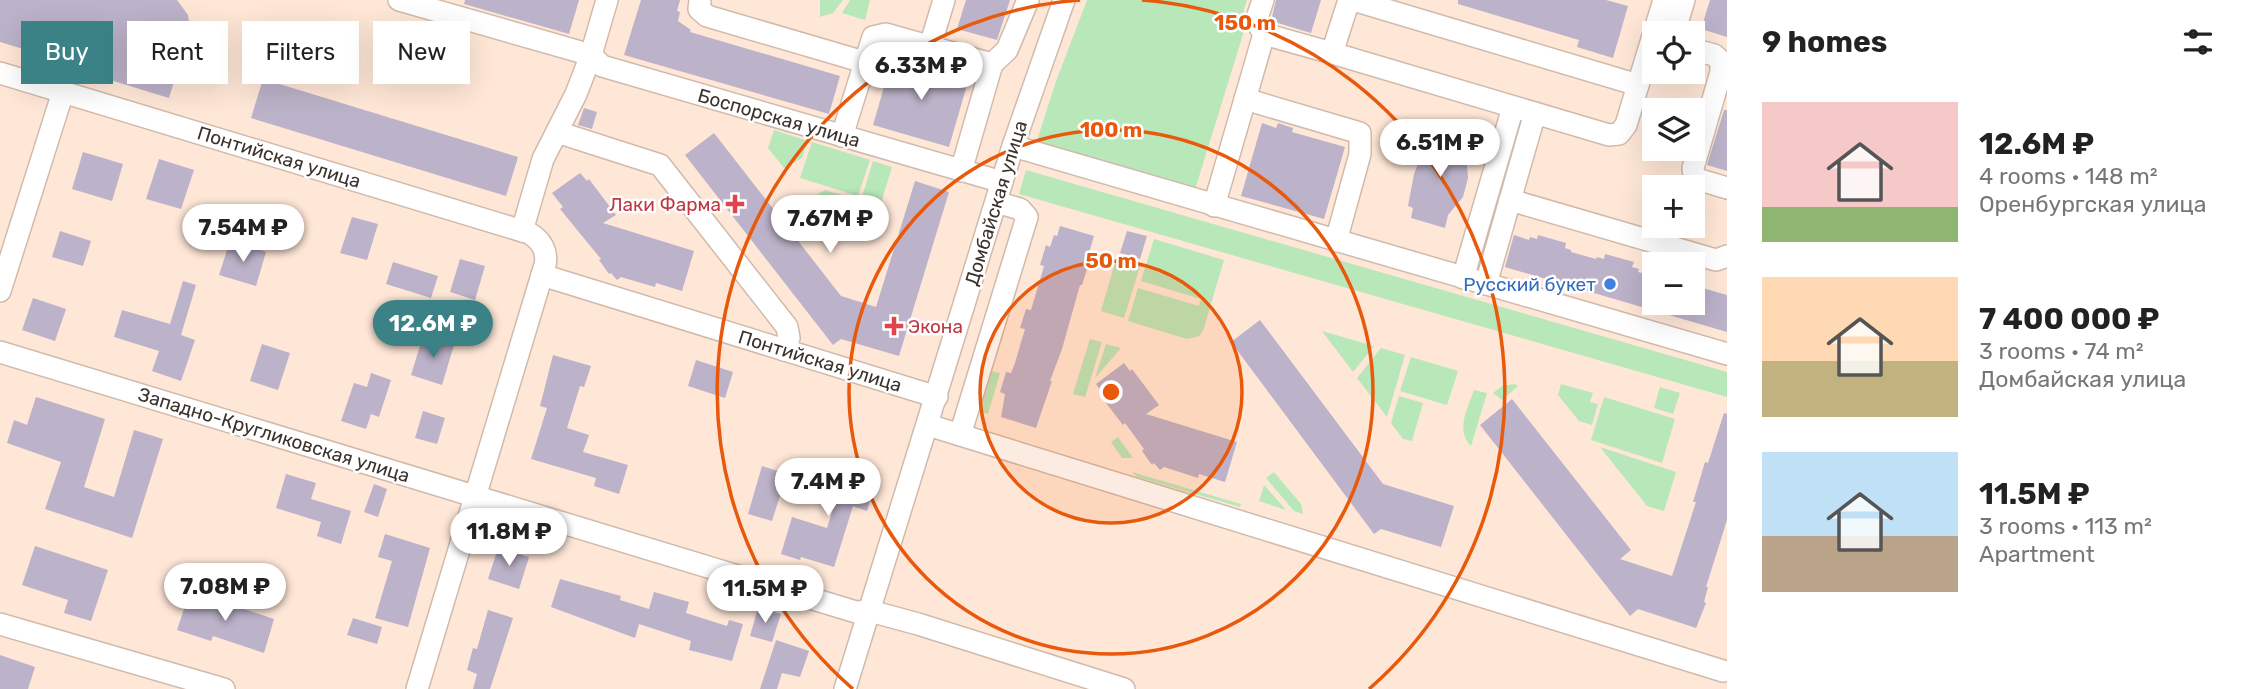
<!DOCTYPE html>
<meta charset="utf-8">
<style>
:root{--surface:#fff;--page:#f6f6f6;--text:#222;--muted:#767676;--accent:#3a8286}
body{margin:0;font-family:Rubik,sans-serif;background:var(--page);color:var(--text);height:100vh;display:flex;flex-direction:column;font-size:26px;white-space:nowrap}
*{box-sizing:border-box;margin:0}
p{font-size:23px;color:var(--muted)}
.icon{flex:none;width:38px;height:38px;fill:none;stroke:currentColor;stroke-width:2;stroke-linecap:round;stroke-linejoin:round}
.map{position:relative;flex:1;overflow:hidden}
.sheet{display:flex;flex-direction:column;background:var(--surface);width:525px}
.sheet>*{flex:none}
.top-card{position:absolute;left:21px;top:21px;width:665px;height:63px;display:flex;gap:14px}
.tools{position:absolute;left:1642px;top:21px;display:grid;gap:14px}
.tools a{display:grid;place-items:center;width:63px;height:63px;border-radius:0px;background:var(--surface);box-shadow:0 7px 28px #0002;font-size:35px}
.price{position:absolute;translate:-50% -60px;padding:0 16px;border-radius:24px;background:#fff;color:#222;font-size:23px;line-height:46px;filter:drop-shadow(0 2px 4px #0008)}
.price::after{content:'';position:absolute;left:50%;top:42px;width:21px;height:16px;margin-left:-10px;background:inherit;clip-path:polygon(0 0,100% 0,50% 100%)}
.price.on{background:var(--accent);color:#fff}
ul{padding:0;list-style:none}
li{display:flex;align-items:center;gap:21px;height:175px;padding:0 35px}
li span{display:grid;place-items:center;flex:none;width:196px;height:140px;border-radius:0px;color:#555}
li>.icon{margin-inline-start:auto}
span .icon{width:84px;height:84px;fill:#fffc;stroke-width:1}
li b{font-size:30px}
h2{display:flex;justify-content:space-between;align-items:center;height:84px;padding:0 35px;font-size:30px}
.chip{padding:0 24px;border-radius:0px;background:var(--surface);box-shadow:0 7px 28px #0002;font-size:24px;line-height:63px}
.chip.on{background:var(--accent);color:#fff}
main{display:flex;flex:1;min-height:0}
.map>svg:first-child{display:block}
.green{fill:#b8e7b9}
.building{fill:#bcb2c9}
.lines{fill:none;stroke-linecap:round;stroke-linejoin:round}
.minor-casing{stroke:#d1baab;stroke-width:24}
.minor{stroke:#fff;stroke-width:21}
.ring{fill:none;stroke:#e8590c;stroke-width:3.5}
.health-dot{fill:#e0444e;stroke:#fff;stroke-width:2.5}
.shop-dot{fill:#3f7fe0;stroke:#fff;stroke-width:2.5}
.labels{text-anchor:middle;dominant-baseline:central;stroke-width:5;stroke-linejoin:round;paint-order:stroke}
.street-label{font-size:19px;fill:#3b322c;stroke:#fff}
.health-label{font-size:19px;fill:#be3a42;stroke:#fff;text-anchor:end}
.shop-label{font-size:19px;fill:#366cbe;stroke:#fff;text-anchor:end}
.centre{fill:#e8590c;stroke:#fff;stroke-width:3.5}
.ring-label{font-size:21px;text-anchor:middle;font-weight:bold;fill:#e8590c;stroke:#fff;stroke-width:5;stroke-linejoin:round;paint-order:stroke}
</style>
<main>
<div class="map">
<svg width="1727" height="689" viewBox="0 0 1727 689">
<rect width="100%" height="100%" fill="#ffe7d7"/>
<g class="green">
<polygon points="820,0 843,0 833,13 820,17"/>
<polygon points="850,0 870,0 865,20 842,13"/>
<polygon points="1087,0 1247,0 1244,9 1244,31 1194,193 1035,147 1055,84"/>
<polygon points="774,130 808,141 802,158 784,168 768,148"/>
<polygon points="812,142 870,160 858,196 800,178"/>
<polygon points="873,161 892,167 881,203 862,197"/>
<polygon points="1026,170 1727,372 1727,397 1019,194"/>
<polygon points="825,190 857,200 847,232 830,227 809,199"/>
<polygon points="861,201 880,207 870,239 851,234"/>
<polygon points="1154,239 1224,260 1203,331 1199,336 1187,339 1128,321 1138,288 1199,306 1201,299 1141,281"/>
<polygon points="1116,259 1140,266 1124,318 1101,311"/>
<polygon points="1322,331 1374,346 1353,372"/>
<polygon points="1090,339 1102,342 1085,397 1073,394"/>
<polygon points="1106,344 1121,348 1095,378"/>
<polygon points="1381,348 1405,355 1387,417 1357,378"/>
<polygon points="1411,357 1458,371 1447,405 1400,391"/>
<polygon points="991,371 1000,373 988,414 979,411"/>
<polygon points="1515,384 1518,386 1502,400 1493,393 1502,386"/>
<polygon points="1561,384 1593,393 1590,402 1598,404 1592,425 1579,421 1558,395"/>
<polygon points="1660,387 1680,393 1673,414 1654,408"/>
<path d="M1474 390 1487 393 1471 446C1455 430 1468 408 1474 390Z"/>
<polygon points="1399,396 1423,403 1412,441 1403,439 1391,423"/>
<polygon points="1604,397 1675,419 1662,463 1591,440"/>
<polygon points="1118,437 1133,458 1122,458 1111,442"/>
<polygon points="1600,447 1676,472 1664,511 1647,506"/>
<polygon points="1132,472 1241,504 1240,507 1137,477"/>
<polygon points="1274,472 1301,504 1303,514 1294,511 1266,478"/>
<polygon points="1264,485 1286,510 1259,501"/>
</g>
<g class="building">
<polygon points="0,0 177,0 188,15 190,29 169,98 110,80 112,76 0,42"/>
<polygon points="465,0 579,0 569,34 464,4"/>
<polygon points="641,0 680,0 677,11 680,12 678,21 691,30 690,32 840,76 829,114 624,55"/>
<polygon points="966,0 1010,0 997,40 957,29"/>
<polygon points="1276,0 1321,0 1311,33 1271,21"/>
<polygon points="1458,0 1606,0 1628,6 1613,58 1577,47 1579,40 1458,4"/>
<polygon points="1710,0 1727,0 1727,37 1701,29"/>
<polygon points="893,56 969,78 949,147 873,125"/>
<polygon points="263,79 518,157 506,196 251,118"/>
<polygon points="584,108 597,112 592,129 578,125"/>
<polygon points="1724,110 1727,110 1727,171 1707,165"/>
<polygon points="1262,123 1276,128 1278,123 1293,128 1292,132 1345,147 1324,219 1241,196"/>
<polygon points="1437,129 1471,138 1466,154 1468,178 1463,197 1448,215 1445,228 1411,218 1413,208 1408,206 1414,174 1427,142 1433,144"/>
<polygon points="714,133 841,296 876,307 915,181 949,192 899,356 841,339 833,345 685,155"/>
<polygon points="83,152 123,164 112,201 72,189"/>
<polygon points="159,159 194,170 181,209 146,199"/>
<polygon points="580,173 587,181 589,179 616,215 603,223 694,251 682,291 656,283 655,287 621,277 617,280 611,273 609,274 599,260 601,259 560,209 563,207 552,193"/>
<polygon points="352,217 378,224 367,260 340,253"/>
<polygon points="1060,226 1094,236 1089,253 1092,253 1082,285 1080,285 1062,349 1050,381 1052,381 1036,428 1001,417 1005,394 1000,392 1006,372 1011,373 1015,363 1025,329 1020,328 1026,309 1031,310 1044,266 1040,265 1046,245 1050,247 1054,235 1057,236"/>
<polygon points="60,231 91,241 83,266 52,257"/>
<polygon points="1127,231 1147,236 1140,259 1120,253"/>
<polygon points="1514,235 1529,240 1530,237 1537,239 1538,235 1566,243 1565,248 1571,250 1571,252 1596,259 1597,257 1604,259 1605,254 1634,262 1632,267 1639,269 1638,272 1654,276 1654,303 1692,303 1692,285 1727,295 1727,332 1505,267"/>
<polygon points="230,241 266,252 256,286 219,275"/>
<polygon points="460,259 485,266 475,300 450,292"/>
<polygon points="393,262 438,276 431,298 386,284"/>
<polygon points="183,281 196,285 181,335 195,340 181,381 152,371 159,351 114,337 122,310 170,324"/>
<polygon points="33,298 66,309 55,341 22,330"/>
<polygon points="1260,320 1383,484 1454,506 1441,547 1381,529 1374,534 1231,342"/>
<polygon points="423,336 454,345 442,385 411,375"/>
<polygon points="262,344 290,353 278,390 250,381"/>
<polygon points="553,355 591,366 584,387 580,386 567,428 589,435 583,452 628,465 619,494 594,486 596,478 531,459 547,408 540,406"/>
<polygon points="696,360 733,372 725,398 688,386"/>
<polygon points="1124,363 1130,371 1132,369 1159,405 1146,414 1237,442 1225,482 1199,474 1198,478 1164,467 1160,470 1154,463 1152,465 1142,451 1144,449 1125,423 1123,425 1103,399 1106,397 1096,384"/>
<polygon points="371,373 391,380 379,417 371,414 366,429 341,421 354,383 367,387"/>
<polygon points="36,397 105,419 84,487 114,497 134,430 163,439 132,538 45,509 61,462 7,443 14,420 27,425"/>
<polygon points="1512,399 1631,550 1620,559 1672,576 1696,502 1693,502 1705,462 1708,463 1724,413 1727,414 1727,520 1706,587 1708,587 1704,602 1706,603 1696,628 1638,609 1630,616 1480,425"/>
<polygon points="423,411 445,418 437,444 415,438"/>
<polygon points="762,466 787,474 772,521 748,514"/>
<polygon points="818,466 875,484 867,511 853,506 834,567 801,557 800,560 781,554 792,517 827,528 836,500 810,492"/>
<polygon points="286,474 316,483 311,499 351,511 341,544 317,536 321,522 276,508"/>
<polygon points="374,484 387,489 378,517 364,512"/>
<polygon points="385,534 430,548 408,627 375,618 392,561 378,557"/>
<polygon points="35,546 108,570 91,621 64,613 68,600 22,585"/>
<polygon points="498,548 529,557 519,589 488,579"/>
<polygon points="560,579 621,596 620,600 649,609 654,592 689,602 686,613 727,626 729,620 743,624 732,661 689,650 691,641 639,624 635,638 551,607"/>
<polygon points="190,591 274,619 264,653 213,636 211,641 177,630"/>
<polygon points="758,608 781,614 772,642 750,636"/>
<polygon points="488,610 513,618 490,689 473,689 477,674 467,670 473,648 477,649"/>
<polygon points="353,618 382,627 377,644 347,635"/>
<polygon points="776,640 809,651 800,677 782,673 777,689 760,689"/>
<polygon points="0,655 35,667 28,689 0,689"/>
</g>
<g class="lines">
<g class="minor-casing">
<g id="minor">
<polyline points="399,0 591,55 602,66 1002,182"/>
<polyline points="700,0 699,9 707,16 864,62"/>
<polyline points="1353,0 1638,85 1664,0"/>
<polyline points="1674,33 1684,0"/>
<polyline points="1264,34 1332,53 1349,0"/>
<polyline points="930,46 944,0"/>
<polyline points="1692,49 1714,55 1721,61 1721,72 1693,168 1694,176 1700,180 1727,188"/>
<polyline points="1332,53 1609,135 1619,134 1626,125 1638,85"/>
<path d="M0 73 529 233C541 240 548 251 545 265L417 689"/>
<polyline points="1245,99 1360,133 1360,154 1336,241"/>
<polyline points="557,132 660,165 787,327 789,338 784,350"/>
<polyline points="842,136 873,37 886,34 992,64"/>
<polyline points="1013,146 1727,354"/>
<polyline points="961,171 992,64 1007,50 1028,0"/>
<polyline points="1510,200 1716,260 1727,256"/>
<polyline points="1214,206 1264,34 1256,21 1263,0"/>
<polyline points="522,231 543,159 576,94 591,55 607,0"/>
<polyline points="542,275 937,397"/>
<polyline points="1463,278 1513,107"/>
<polyline points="1486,284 1535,113"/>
<polyline points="0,291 63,92"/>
<polyline points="0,352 856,612 870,611 918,624 1124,689"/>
<polyline points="928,425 1723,671"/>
<polyline points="960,435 1027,217 1020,209 996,202"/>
<polyline points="0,624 224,689"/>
<polyline points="845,689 1013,146 1064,0"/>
</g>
</g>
<use href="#minor" class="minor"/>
</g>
<circle cx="1111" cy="392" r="131" fill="#e8590c" fill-opacity=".12"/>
<g class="ring">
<circle cx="1111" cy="392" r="131"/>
<circle cx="1111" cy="392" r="262"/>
<path d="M853 689A393 393 0 0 1 1080 0M1142 0A393 393 0 0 1 1369 689"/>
</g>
<g class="health-dot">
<path d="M731.5 193.5h7v7h7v7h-7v7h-7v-7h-7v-7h7z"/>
<path d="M890.5 315.5h7v7h7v7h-7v7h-7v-7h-7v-7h7z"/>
</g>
<circle class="shop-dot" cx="1610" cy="284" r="7"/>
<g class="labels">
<g class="street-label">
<text transform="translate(779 118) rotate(16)">Боспорская улица</text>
<text transform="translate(279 157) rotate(17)">Понтийская улица</text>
<text transform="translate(996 203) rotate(-73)">Домбайская улица</text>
<text transform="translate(820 361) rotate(17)">Понтийская улица</text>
<text transform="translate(274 435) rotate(17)">Западно-Кругликовская улица</text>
</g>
<g class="health-label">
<text x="721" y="204">Лаки Фарма</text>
<text x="908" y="326" text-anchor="start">Экона</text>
</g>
<g class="shop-label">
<text x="1596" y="284">Русский букет</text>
</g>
</g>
<circle cx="1111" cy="392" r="10" class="centre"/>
<g class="ring-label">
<text x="1245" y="30">150 m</text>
<text x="1111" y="137">100 m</text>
<text x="1111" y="268">50 m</text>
</g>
</svg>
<div class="tools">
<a><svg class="icon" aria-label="locate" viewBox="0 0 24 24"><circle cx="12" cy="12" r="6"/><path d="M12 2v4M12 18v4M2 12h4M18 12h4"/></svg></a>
<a><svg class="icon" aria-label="layers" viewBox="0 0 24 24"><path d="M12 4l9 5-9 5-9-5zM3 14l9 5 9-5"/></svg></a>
<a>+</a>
<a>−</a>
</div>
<b class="price" style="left:921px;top:102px">6.33M ₽</b>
<b class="price" style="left:1440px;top:179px">6.51M ₽</b>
<b class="price" style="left:830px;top:255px">7.67M ₽</b>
<b class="price" style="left:243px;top:264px">7.54M ₽</b>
<b class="price on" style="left:433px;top:360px">12.6M ₽</b>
<b class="price" style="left:828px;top:518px">7.4M ₽</b>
<b class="price" style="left:509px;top:568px">11.8M ₽</b>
<b class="price" style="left:225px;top:623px">7.08M ₽</b>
<b class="price" style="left:765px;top:625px">11.5M ₽</b>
<div class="top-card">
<a class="chip on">Buy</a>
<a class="chip">Rent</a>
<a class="chip">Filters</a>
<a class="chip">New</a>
</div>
</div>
<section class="sheet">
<h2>9 homes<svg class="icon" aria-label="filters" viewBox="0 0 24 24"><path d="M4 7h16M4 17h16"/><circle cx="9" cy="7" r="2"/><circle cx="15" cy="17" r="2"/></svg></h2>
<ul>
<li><span style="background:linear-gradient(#f6c9c9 75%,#8fb573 0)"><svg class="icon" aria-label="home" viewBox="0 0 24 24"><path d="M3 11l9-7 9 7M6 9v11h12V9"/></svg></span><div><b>12.6M ₽</b><p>4 rooms · 148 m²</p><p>Оренбургская улица</p></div></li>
<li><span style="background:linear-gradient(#ffd9b3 60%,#c2b280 0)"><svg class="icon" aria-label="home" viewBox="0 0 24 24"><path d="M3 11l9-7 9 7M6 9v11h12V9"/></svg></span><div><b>7 400 000 ₽</b><p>3 rooms · 74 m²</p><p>Домбайская улица</p></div></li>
<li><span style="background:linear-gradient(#bfe0f5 60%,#b9a48a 0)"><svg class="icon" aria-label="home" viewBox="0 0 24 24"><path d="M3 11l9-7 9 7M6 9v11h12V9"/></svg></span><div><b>11.5M ₽</b><p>3 rooms · 113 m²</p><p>Apartment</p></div></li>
</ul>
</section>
</main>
